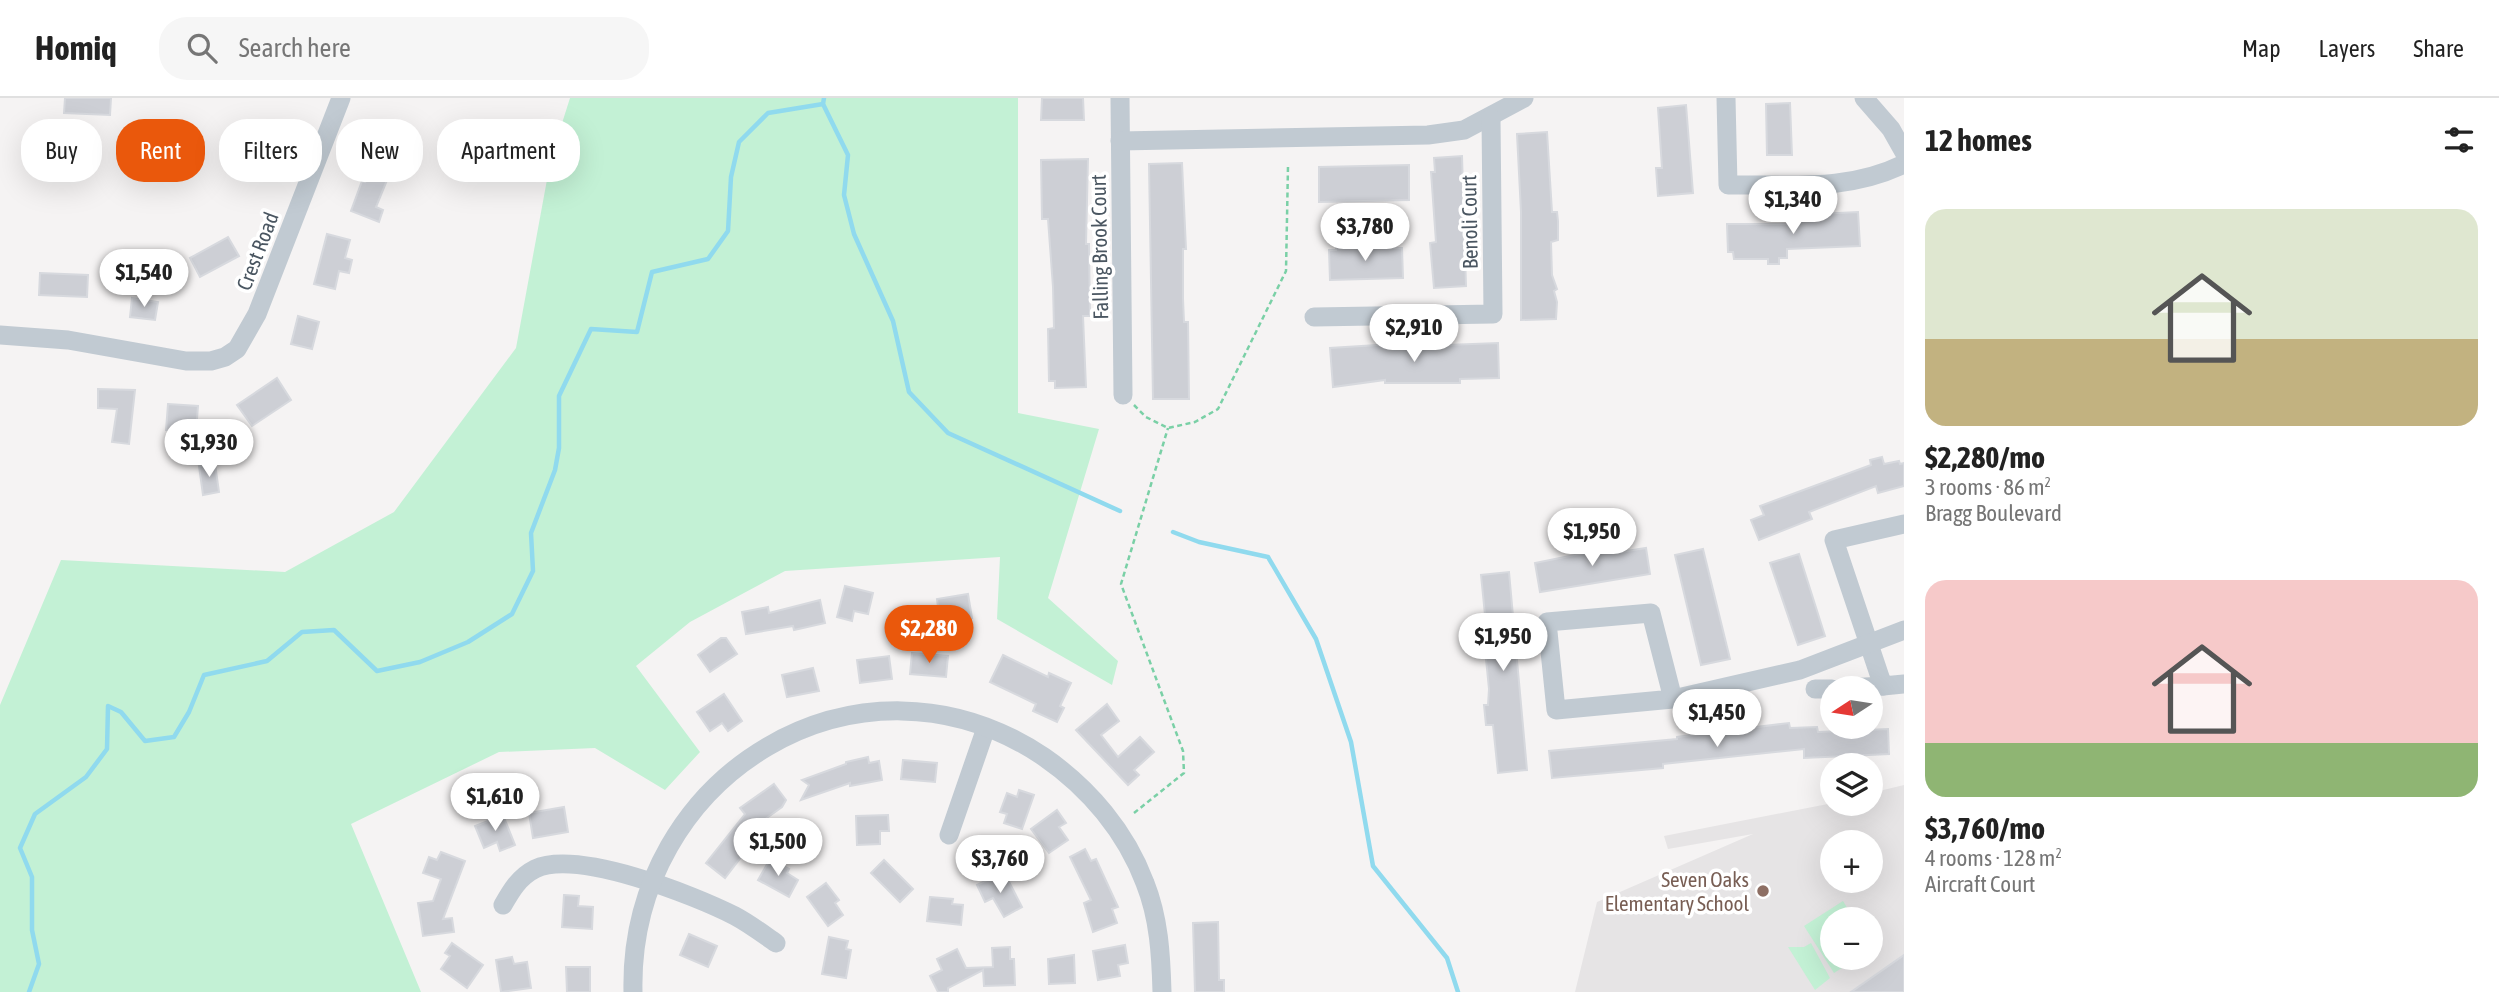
<!DOCTYPE html>
<meta charset="utf-8">
<style>
:root{--surface:#fff;--page:#f6f6f6;--text:#222;--muted:#767676;--line:#e0e0e0;--accent:#ea580c}
body{margin:0;font-family:"Asap Condensed",sans-serif;background:var(--page);color:var(--text);height:100vh;display:flex;flex-direction:column;font-size:26px;white-space:nowrap}
*{box-sizing:border-box;margin:0}
p{font-size:23px;color:var(--muted)}
.icon{flex:none;width:38px;height:38px;fill:none;stroke:currentColor;stroke-width:2;stroke-linecap:round;stroke-linejoin:round}
.map{position:relative;flex:1;overflow:hidden}
.details{display:flex;flex-direction:column;background:var(--surface);width:595px}
.details>*{flex:none}
.hud{position:absolute;left:21px;top:21px;width:665px;height:63px;display:flex;gap:14px}
.needle{width:46px;rotate:258deg}
.fabs{position:absolute;left:1820px;top:578px;display:grid;gap:14px}
.fabs a{display:grid;place-items:center;width:63px;height:63px;border-radius:50%;background:var(--surface);box-shadow:0 7px 28px #0002;font-size:35px}
.price{position:absolute;translate:-50% -60px;padding:0 16px;border-radius:24px;background:#fff;color:#222;font-size:23px;line-height:46px;filter:drop-shadow(0 2px 4px #0008)}
.price::after{content:'';position:absolute;left:50%;top:42px;width:21px;height:16px;margin-left:-10px;background:inherit;clip-path:polygon(0 0,100% 0,50% 100%)}
.price.current{background:var(--accent);color:#fff}
ul{padding:0;list-style:none}
li{display:grid;align-content:center;gap:14px;height:371px;padding:0 21px}
li span{display:grid;place-items:center;height:217px;border-radius:21px;color:#555}
li>.icon{margin-inline-start:auto}
span .icon{width:126px;height:126px;fill:#fffc;stroke-width:1}
li b{font-size:30px}
h2{display:flex;justify-content:space-between;align-items:center;height:84px;padding:0 21px;font-size:30px}
.tag{padding:0 24px;border-radius:28px;background:var(--surface);box-shadow:0 7px 28px #0002;font-size:24px;line-height:63px}
.tag.current{background:var(--accent);color:#fff}
header{display:flex;align-items:center;gap:42px;box-sizing:border-box;height:98px;padding:0 35px;background:var(--surface);border-bottom:2px solid var(--line)}
header strong{font-size:33px}
nav{display:flex;gap:38px;margin-inline-start:auto;font-size:24px}
.search{width:490px;height:63px;background:var(--page);display:flex;align-items:center;gap:18px;box-sizing:border-box;padding:0 24px;border-radius:28px;color:var(--muted);font-size:26px}
main{display:flex;flex:1;min-height:0}
.map>svg:first-child{display:block}
.education{fill:#e6e4e5;fill-rule:evenodd}
.green{fill:#c3f1d5}
.lines{fill:none;stroke-linecap:round;stroke-linejoin:round}
.stream{stroke:#90daee;stroke-width:4.5}
.building{fill:#cdcfd5;stroke:#d7d9de;stroke-width:2}
.path{stroke:#7ad0a6;stroke-width:2.5;stroke-dasharray:5 3.5;stroke-linecap:butt}
.minor{stroke:#c1cad2;stroke-width:19}
.education-dot{fill:#8d6e63;stroke:#fff;stroke-width:2.5}
.labels{text-anchor:middle;dominant-baseline:central;stroke-width:7;stroke-linejoin:round;paint-order:stroke}
.street-label{font-size:21px;fill:#4a5661;stroke:#fff}
.education-label{font-size:21px;fill:#785e54;stroke:#fff;text-anchor:end}
</style>
<header>
<strong>Homiq</strong>
<div class="search"><svg class="icon" aria-label="search" viewBox="0 0 24 24"><circle cx="10" cy="10" r="6"/><path d="M15 15l6 6"/></svg>Search here</div>
<nav><a>Map</a><a>Layers</a><a>Share</a></nav>
</header>
<main>
<div class="map">
<svg width="1904" height="894" viewBox="0 0 1904 894">
<rect width="100%" height="100%" fill="#f5f3f3"/>
<path class="education" d="M1904 687V894H1575L1597 804 1753 736 1668 751 1664 738 1833 705H1871V695ZM1832 744H1871V782H1832ZM1832 821H1871V859H1832Z"/>
<g class="green">
<polygon points="570,0 1018,0 1018,315 1099,331 1048,500 1118,563 1112,587 997,521 1000,459 785,473 690,524 636,568 700,654 665,692 595,650 499,654 351,726 421,894 0,894 0,607 61,462 285,474 394,414 516,250 551,60"/>
<polygon points="1843,803 1854,821 1832,821 1832,859 1859,859 1834,875 1804,828"/>
<polygon points="1811,845 1830,880 1815,892 1788,849 1804,849"/>
</g>
<g class="lines">
<g class="stream">
<polyline points="824,0 823,6 848,57 844,97 854,136 893,223 909,294 948,335 1120,413"/>
<polyline points="1173,434 1199,444 1268,459 1316,541 1351,644 1373,768 1447,860 1458,894"/>
<polyline points="29,894 39,866 32,832 32,779 20,750 35,716 86,679 107,651 108,608 121,614 145,643 174,639 189,614 204,577 267,563 302,534 334,532 377,573 420,564 468,544 512,516 533,473 531,435 555,372 559,350 559,298 591,231 637,234 652,174 708,161 728,133 731,79 739,44 768,15 823,6"/>
</g>
</g>
<g class="building">
<polygon points="65,0 111,0 110,17 64,15"/>
<polygon points="1042,0 1083,0 1084,22 1041,22"/>
<polygon points="1790,5 1792,57 1767,57 1766,6"/>
<polygon points="1686,7 1693,95 1658,98 1656,70 1662,70 1658,10"/>
<polygon points="1547,34 1552,114 1557,114 1558,123 1558,142 1551,144 1552,177 1557,191 1554,193 1557,204 1556,221 1521,222 1521,114 1517,36"/>
<polygon points="376,46 399,53 376,109 383,112 379,124 351,113 362,83 365,84"/>
<polygon points="1462,58 1466,188 1434,190 1430,145 1436,144 1431,74 1435,74 1434,60"/>
<polygon points="1088,61 1086,146 1089,146 1090,218 1083,218 1086,289 1055,290 1055,283 1049,283 1048,231 1054,230 1053,189 1048,121 1042,121 1041,62"/>
<polygon points="1182,65 1186,151 1183,151 1183,201 1184,224 1188,224 1189,301 1153,301 1149,66"/>
<polygon points="1409,67 1409,102 1319,104 1319,69"/>
<polygon points="1858,114 1860,148 1787,151 1787,160 1779,160 1779,166 1768,166 1768,161 1734,161 1733,154 1728,154 1727,126 1796,126 1796,117"/>
<polygon points="327,136 350,142 345,160 352,162 349,175 339,173 335,191 314,186"/>
<polygon points="228,139 239,158 200,179 190,160"/>
<polygon points="1359,144 1360,150 1402,150 1403,180 1330,182 1329,152 1336,152 1336,146"/>
<polygon points="40,175 88,177 87,199 39,197"/>
<polygon points="132,200 158,204 155,222 130,219"/>
<polygon points="298,218 319,224 312,251 291,246"/>
<polygon points="1498,245 1499,280 1460,281 1460,285 1385,285 1385,282 1333,289 1330,250 1393,246 1394,249"/>
<polygon points="277,280 291,302 252,328 237,307"/>
<polygon points="98,291 135,292 129,346 112,344 117,311 98,310"/>
<polygon points="168,306 198,308 196,334 166,332"/>
<polygon points="1882,359 1884,366 1899,363 1900,366 1904,365 1904,388 1878,395 1876,388 1809,414 1812,421 1759,442 1751,422 1764,417 1760,408 1871,367 1870,362"/>
<polygon points="215,366 219,394 203,397 199,368"/>
<polygon points="1619,448 1620,454 1646,450 1650,476 1540,494 1535,465"/>
<polygon points="1703,451 1730,561 1701,567 1675,457"/>
<polygon points="1799,456 1825,538 1798,547 1770,465"/>
<polygon points="1509,474 1527,672 1498,675 1493,627 1486,627 1484,607 1488,607 1489,591 1484,541 1480,541 1478,518 1485,517 1481,477"/>
<polygon points="845,488 873,495 868,516 854,513 852,523 837,519"/>
<polygon points="968,496 972,520 940,525 937,501"/>
<polygon points="820,502 825,525 794,532 793,528 746,536 742,514 768,509 769,515"/>
<polygon points="721,540 726,540 737,556 710,574 698,557"/>
<polygon points="912,555 948,558 946,579 910,576"/>
<polygon points="1003,557 1048,579 1049,575 1071,585 1060,608 1064,610 1057,624 1033,613 1036,606 990,584"/>
<polygon points="889,558 892,581 860,585 857,562"/>
<polygon points="813,570 819,593 787,599 782,577"/>
<polygon points="724,596 742,623 728,633 722,625 710,633 697,614"/>
<polygon points="1107,606 1119,623 1101,637 1118,659 1140,639 1154,654 1134,672 1139,677 1128,687 1076,632"/>
<polygon points="1789,625 1790,630 1817,629 1818,634 1888,631 1889,656 1804,660 1804,651 1663,666 1663,670 1552,680 1549,653 1677,641 1677,639"/>
<polygon points="868,659 869,665 879,663 882,682 850,688 850,685 801,702 809,687 802,682 846,666 846,664"/>
<polygon points="903,662 937,665 935,684 901,681"/>
<polygon points="774,686 786,702 782,709 743,737 752,745 725,780 706,765 745,716 740,710"/>
<polygon points="1019,692 1034,697 1022,731 1004,725 1007,716 1000,714 1007,695 1017,699"/>
<polygon points="564,709 568,734 533,740 529,715"/>
<polygon points="1057,712 1066,725 1059,729 1068,742 1049,755 1031,731"/>
<polygon points="503,717 515,747 500,753 497,744 484,750 475,728"/>
<polygon points="888,717 889,733 880,733 880,746 857,747 856,718"/>
<polygon points="1085,751 1091,763 1096,761 1118,809 1112,811 1117,825 1093,834 1084,805 1091,802 1070,759"/>
<polygon points="441,754 465,763 443,821 452,820 454,834 423,838 418,805 433,803 441,781 423,775 429,759 437,762"/>
<polygon points="770,761 789,771 787,775 798,782 789,799 758,782"/>
<polygon points="884,762 913,791 900,804 871,775"/>
<polygon points="1006,778 1022,809 1004,819 993,800 985,804 977,787 993,779 995,783"/>
<polygon points="826,785 839,802 835,805 843,817 828,828 807,799"/>
<polygon points="564,797 579,798 578,808 593,809 592,831 562,829"/>
<polygon points="930,799 953,801 952,806 963,807 961,827 927,823"/>
<polygon points="1218,824 1219,882 1224,882 1224,894 1195,894 1193,825"/>
<polygon points="689,836 717,848 708,869 680,857"/>
<polygon points="829,839 848,843 846,851 851,852 846,880 822,876"/>
<polygon points="452,845 483,867 467,890 441,871 450,858 445,855"/>
<polygon points="1125,847 1128,865 1118,867 1120,878 1098,882 1093,853"/>
<polygon points="1010,849 1010,861 1014,861 1015,887 984,888 983,872 948,890 948,894 938,894 930,878 942,872 937,861 957,851 966,870 993,869 992,850"/>
<polygon points="1074,857 1075,885 1049,886 1048,861"/>
<polygon points="1904,857 1904,894 1851,894"/>
<polygon points="512,859 514,866 527,864 531,890 501,894 496,862"/>
<polygon points="566,869 590,869 590,894 567,894"/>
</g>
<g class="lines">
<g class="path">
<polyline points="1134,307 1146,319 1168,330 1195,324 1218,311 1286,173 1288,68"/>
<polyline points="1134,715 1184,675 1183,653 1121,486 1168,330"/>
</g>
<g class="minor">
<polyline points="1120,0 1123,297"/>
<path d="M1726 0 1728 87C1790 86 1847 94 1904 66"/>
<polyline points="1864,0 1891,31 1904,54"/>
<polyline points="1120,43 1428,37 1464,32 1524,0"/>
<polyline points="1314,219 1493,216 1491,20"/>
<polyline points="0,237 68,242 186,263 211,263 225,259 237,251 257,216 341,0"/>
<polyline points="1904,426 1834,442 1883,588 1904,586"/>
<polyline points="1848,590 1883,588"/>
<polyline points="1815,591 1832,591"/>
<polyline points="1673,601 1651,515 1547,524 1556,612 1673,601 1800,572 1904,532"/>
<polyline points="949,737 986,630"/>
<path d="M503 807C511 793 519 779 535 771 577 751 694 797 735 818 750 826 763 836 776 845"/>
<path d="M633 894C628 677 860 535 1044 659 1089 690 1126 734 1145 785 1159 820 1161 857 1162 894"/>
</g>
</g>
<circle class="education-dot" cx="1763" cy="793" r="7"/>
<g class="labels">
<g class="street-label">
<text transform="translate(1469 124) rotate(-91)">Benoli Court</text>
<text transform="translate(1099 149) rotate(-91)">Falling Brook Court</text>
<text transform="translate(257 153) rotate(-69)">Crest Road</text>
</g>
<g class="education-label">
<text x="1749" y="781">Seven Oaks<tspan x="1749" dy="24">Elementary School</tspan></text>
</g>
</g>
</svg>
<div class="fabs">
<a><svg class="needle" viewBox="-14 -14 28 28"><path d="M0-13l5 13h-10z" fill="#e53935"/><path d="M0 13l5-13h-10z" fill="#767676"/></svg></a>
<a><svg class="icon" aria-label="layers" viewBox="0 0 24 24"><path d="M12 4l9 5-9 5-9-5zM3 14l9 5 9-5"/></svg></a>
<a>+</a>
<a>−</a>
</div>
<b class="price" style="left:1793px;top:138px">$1,340</b>
<b class="price" style="left:1365px;top:165px">$3,780</b>
<b class="price" style="left:144px;top:211px">$1,540</b>
<b class="price" style="left:1414px;top:266px">$2,910</b>
<b class="price" style="left:209px;top:381px">$1,930</b>
<b class="price" style="left:1592px;top:470px">$1,950</b>
<b class="price current" style="left:929px;top:567px">$2,280</b>
<b class="price" style="left:1503px;top:575px">$1,950</b>
<b class="price" style="left:1717px;top:651px">$1,450</b>
<b class="price" style="left:495px;top:735px">$1,610</b>
<b class="price" style="left:778px;top:780px">$1,500</b>
<b class="price" style="left:1000px;top:797px">$3,760</b>
<div class="hud">
<a class="tag">Buy</a>
<a class="tag current">Rent</a>
<a class="tag">Filters</a>
<a class="tag">New</a>
<a class="tag">Apartment</a>
</div>
</div>
<section class="details">
<h2>12 homes<svg class="icon" aria-label="filters" viewBox="0 0 24 24"><path d="M4 7h16M4 17h16"/><circle cx="9" cy="7" r="2"/><circle cx="15" cy="17" r="2"/></svg></h2>
<ul>
<li><span style="background:linear-gradient(#dfe7d0 60%,#c2b280 0)"><svg class="icon" aria-label="home" viewBox="0 0 24 24"><path d="M3 11l9-7 9 7M6 9v11h12V9"/></svg></span><div><b>$2,280/mo</b><p>3 rooms · 86 m²</p><p>Bragg Boulevard</p></div></li>
<li><span style="background:linear-gradient(#f6c9c9 75%,#8fb573 0)"><svg class="icon" aria-label="home" viewBox="0 0 24 24"><path d="M3 11l9-7 9 7M6 9v11h12V9"/></svg></span><div><b>$3,760/mo</b><p>4 rooms · 128 m²</p><p>Aircraft Court</p></div></li>
</ul>
</section>
</main>
